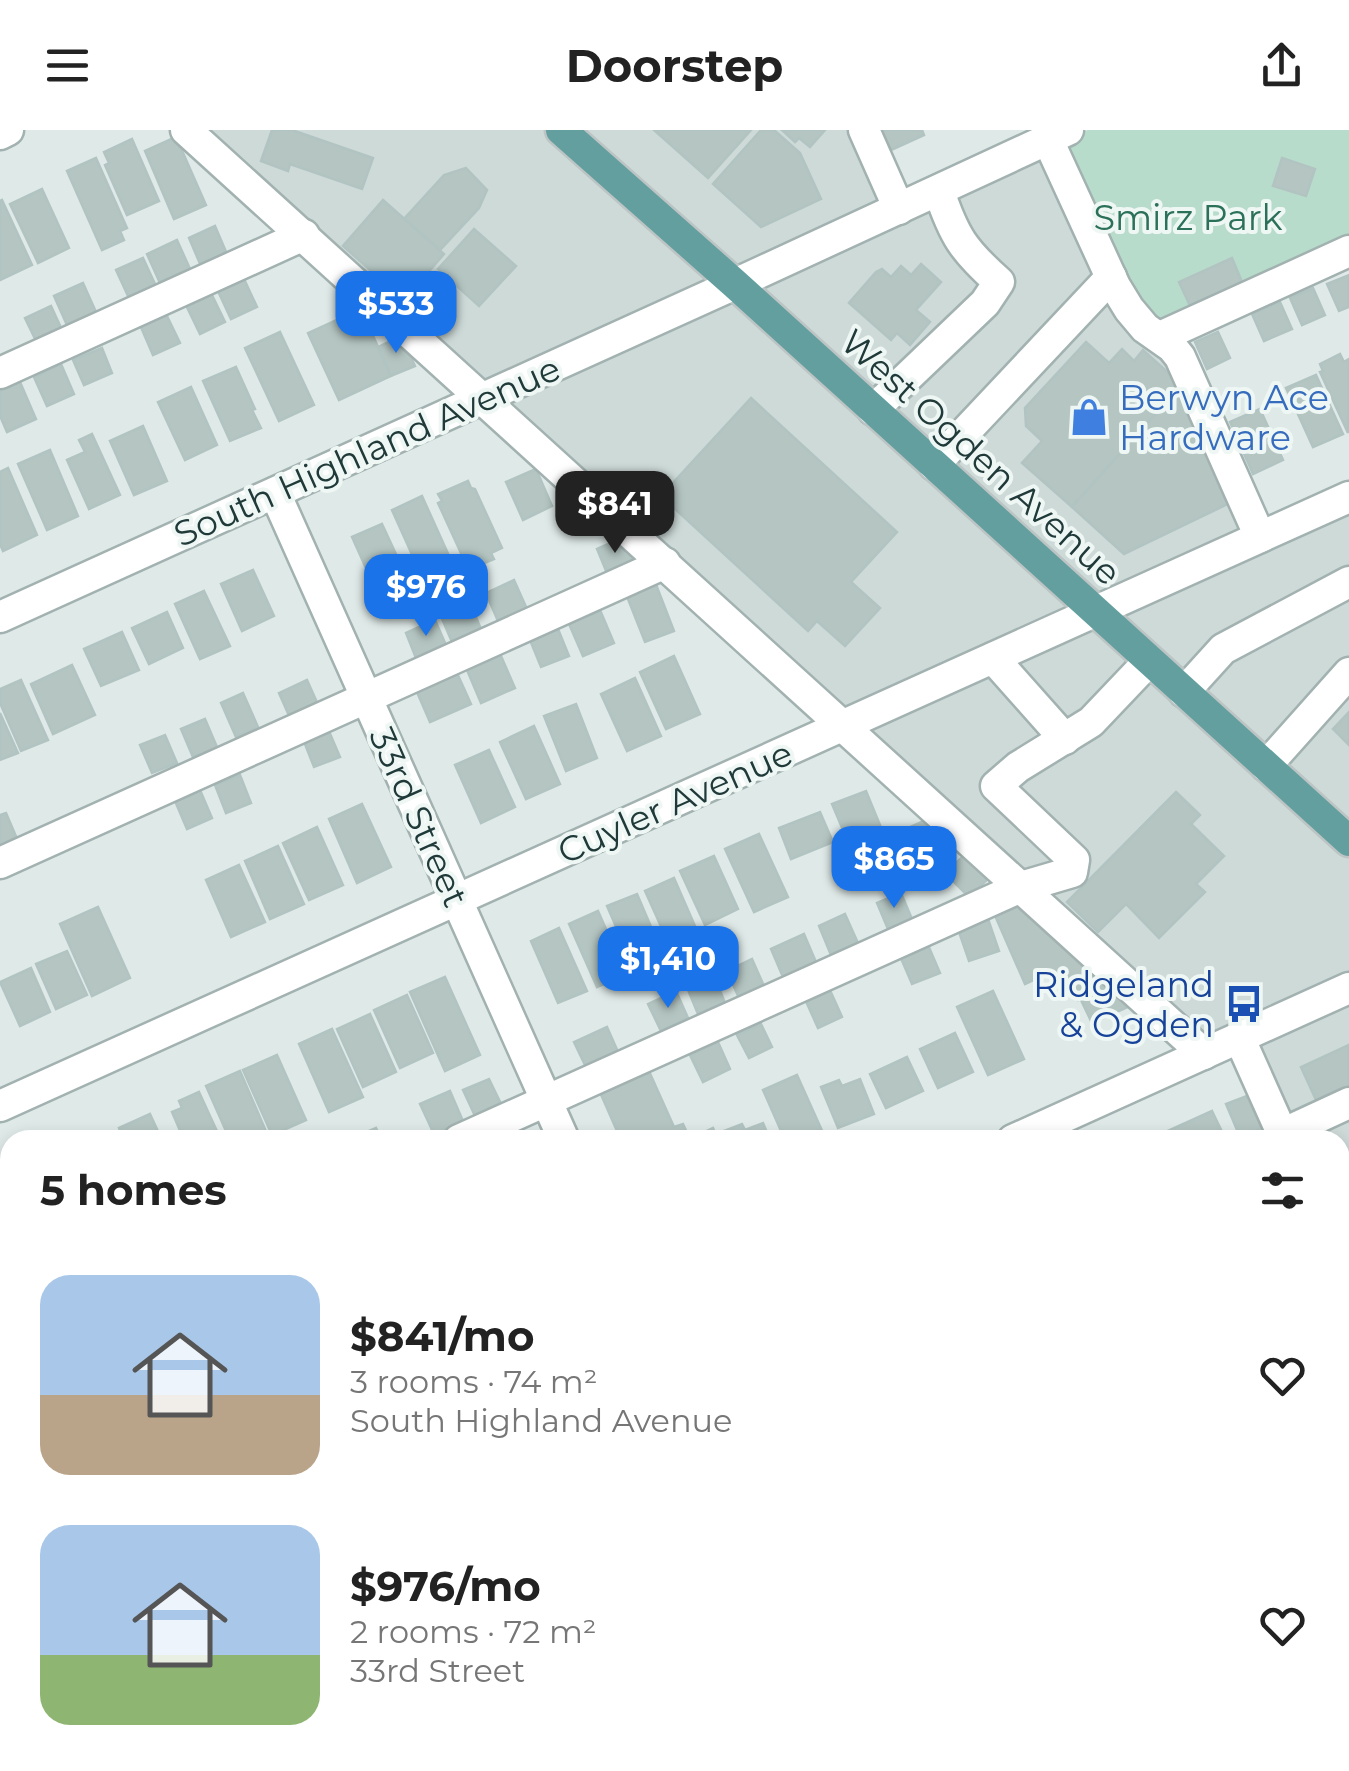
<!DOCTYPE html>
<meta charset="utf-8">
<style>
:root{--surface:#fff;--page:#f2f2f2;--text:#222;--muted:#767676;--accent:#1a73e8}
body{margin:0;font-family:Montserrat,sans-serif;background:var(--page);color:var(--text);height:100vh;display:flex;flex-direction:column;font-size:38px;white-space:nowrap}
*{box-sizing:border-box;margin:0}
p{font-size:32px;color:var(--muted)}
.icon{flex:none;width:55px;height:55px;fill:none;stroke:currentColor;stroke-width:2;stroke-linecap:round;stroke-linejoin:round}
.map{position:relative;flex:1;overflow:hidden}
.side{position:absolute;left:0px;top:1000px;width:1350px;height:642px;display:flex;flex-direction:column;background:var(--surface);border-radius:30px 30px 0 0;box-shadow:0 5px 15px #0003}
.side>*{flex:none}
.price{position:absolute;translate:-50% -85px;padding:0 22px;border-radius:20px;background:var(--accent);color:#fff;font-size:32px;line-height:65px;filter:drop-shadow(0 2px 5px #0008)}
.price::after{content:'';position:absolute;left:50%;top:60px;width:30px;height:22px;margin-left:-15px;background:inherit;clip-path:polygon(0 0,100% 0,50% 100%)}
.price.active{background:#222;color:#fff}
ul{padding:0;list-style:none}
li{display:flex;align-items:center;gap:30px;height:250px;padding:0 40px}
li span{display:grid;place-items:center;flex:none;width:280px;height:200px;border-radius:30px;color:#555}
li>.icon{margin-inline-start:auto}
span .icon{width:120px;height:120px;fill:#fffc;stroke-width:1}
li b{font-size:42px}
h2{display:flex;justify-content:space-between;align-items:center;height:120px;padding:0 40px;font-size:42px}
header{display:flex;justify-content:space-between;align-items:center;height:130px;padding:0 40px;background:var(--surface);font-size:45px;font-weight:700}
.map>svg:first-child{display:block}
.built{fill:#cddad8}
.green{fill:#b8dccb}
.building{fill:#b4c5c2;stroke:#b2c4c1;stroke-width:2.5}
.lines{fill:none;stroke-linecap:round;stroke-linejoin:round}
.minor-casing{stroke:#a2b2b0;stroke-width:35}
.major-casing{stroke:#bcc4c4;stroke-width:35}
.minor{stroke:#fff;stroke-width:30}
.major{stroke:#649fa0;stroke-width:30}
.labels{text-anchor:middle;dominant-baseline:central;stroke-width:8;stroke-linejoin:round;paint-order:stroke}
.park-label{font-size:35px;fill:#2b7058;stroke:#eff7f5}
.shop-label{font-size:35px;fill:#366cbe;stroke:#eff7f5;text-anchor:start}
.street-label{font-size:35px;fill:#203a3a;stroke:#eff7f5}
.transit-label{font-size:35px;fill:#164399;stroke:#eff7f5;text-anchor:end}
</style>
<header><svg class="icon" aria-label="menu" viewBox="0 0 24 24"><path d="M4 6h16M4 12h16M4 18h16"/></svg>Doorstep<svg class="icon" aria-label="share" viewBox="0 0 24 24"><path d="M12 15V3M7 8l5-5 5 5M5 13v7h14v-7"/></svg></header>
<div class="map">
<svg width="1349" height="1641" viewBox="0 0 1349 1641">
<rect width="100%" height="100%" fill="#dfeae8"/>
<g class="built">
<polygon points="194,0 858,0 899,87 1047,17 1172,227 1258,412 1349,369 1349,852 1203,916"/>
<polygon points="1349,866 1349,1073 1340,1077 1340,1010 1278,1010 1236,917"/>
</g>
<polygon class="green" points="1088,0 1349,0 1349,111 1160,197 1125,158 1058,13"/>
<g class="building">
<polygon points="272,0 292,0 373,28 362,59 290,34 288,41 261,31"/>
<polygon points="654,0 751,0 708,48"/>
<polygon points="761,0 774,0 800,23 821,69 761,97 713,54"/>
<polygon points="782,0 825,0 810,17 799,8 795,12"/>
<polygon points="882,0 922,0 924,5 891,20"/>
<polygon points="176,7 206,75 174,89 145,21"/>
<polygon points="132,9 159,71 127,85 105,35 109,33 104,22"/>
<polygon points="96,28 127,98 120,101 124,110 102,120 67,41"/>
<polygon points="1282,28 1315,39 1306,66 1273,56"/>
<polygon points="466,38 487,60 479,78 440,120 404,89 444,45"/>
<polygon points="42,59 69,118 38,133 10,74"/>
<polygon points="2,70 32,135 0,150 0,71"/>
<polygon points="383,70 444,124 404,170 343,116"/>
<polygon points="215,96 227,124 201,136 189,108"/>
<polygon points="474,99 516,136 479,176 438,139"/>
<polygon points="177,110 190,139 160,153 147,124"/>
<polygon points="143,128 156,156 129,168 116,140"/>
<polygon points="1232,128 1245,159 1193,182 1179,152"/>
<polygon points="921,134 941,152 916,180 930,192 910,215 897,203 891,210 849,173 876,142 882,139 891,147 901,136 911,145"/>
<polygon points="1349,145 1349,177 1339,181 1327,154"/>
<polygon points="244,149 257,177 231,189 218,161"/>
<polygon points="83,153 96,182 67,195 54,166"/>
<polygon points="1313,158 1325,185 1302,195 1290,168"/>
<polygon points="211,163 225,192 200,204 186,175"/>
<polygon points="1280,172 1292,199 1264,211 1252,184"/>
<polygon points="51,176 63,202 37,213 25,188"/>
<polygon points="361,179 391,246 339,270 308,203"/>
<polygon points="166,184 180,213 153,225 140,195"/>
<polygon points="280,202 314,275 279,291 245,218"/>
<polygon points="1218,202 1230,228 1207,239 1195,212"/>
<polygon points="401,206 415,236 391,246 378,217"/>
<polygon points="1086,212 1109,233 1122,219 1134,231 1143,220 1182,255 1072,377 1022,333 1042,311 1026,296 1025,278"/>
<polygon points="102,218 112,243 84,255 73,230"/>
<polygon points="1340,224 1344,232 1349,229 1348,303 1320,242 1323,241 1320,234"/>
<polygon points="61,234 74,264 47,276 34,247"/>
<polygon points="236,237 255,279 252,280 261,298 230,311 203,251"/>
<polygon points="1316,245 1343,304 1313,317 1286,258"/>
<polygon points="20,252 36,289 7,302 0,286 0,261"/>
<polygon points="1182,255 1236,370 1124,424 1072,377"/>
<polygon points="191,257 217,315 185,330 158,272"/>
<polygon points="751,268 897,402 851,452 880,478 845,516 817,491 808,501 661,366"/>
<polygon points="1260,279 1283,330 1253,344 1230,292"/>
<polygon points="143,296 167,351 134,365 110,311"/>
<polygon points="92,304 120,365 89,379 67,330 85,322 79,310"/>
<polygon points="50,320 78,386 47,400 18,334"/>
<polygon points="8,338 37,405 3,421 0,414 0,342"/>
<polygon points="536,339 552,376 523,390 506,352"/>
<polygon points="468,351 471,358 475,359 502,418 491,423 494,429 475,437 472,431 466,434 438,373 442,371 438,364"/>
<polygon points="422,366 449,426 419,440 392,380"/>
<polygon points="382,394 408,450 414,447 424,469 400,479 391,459 378,465 352,407"/>
<polygon points="622,408 633,432 607,443 597,419"/>
<polygon points="253,440 274,486 242,501 221,454"/>
<polygon points="514,450 527,479 498,491 486,463"/>
<polygon points="655,452 674,501 645,512 626,464"/>
<polygon points="204,461 230,516 200,529 175,474"/>
<polygon points="469,471 481,499 452,512 440,484"/>
<polygon points="600,480 614,513 583,526 569,494"/>
<polygon points="167,482 183,518 149,534 132,498"/>
<polygon points="435,490 446,515 416,528 406,503"/>
<polygon points="558,499 569,526 541,537 530,510"/>
<polygon points="122,502 139,540 101,556 84,519"/>
<polygon points="501,526 515,558 481,573 467,540"/>
<polygon points="674,526 700,584 666,599 640,542"/>
<polygon points="72,535 95,585 53,604 31,554"/>
<polygon points="457,543 471,574 430,592 417,562"/>
<polygon points="635,548 661,606 627,621 601,564"/>
<polygon points="21,550 48,610 21,621 0,573 0,559"/>
<polygon points="307,550 319,577 291,590 279,563"/>
<polygon points="243,563 258,597 236,607 221,573"/>
<polygon points="576,574 597,628 566,641 544,586"/>
<polygon points="1349,582 1349,615 1333,599"/>
<polygon points="0,583 18,623 0,630"/>
<polygon points="205,589 217,617 193,627 181,599"/>
<polygon points="534,596 560,654 526,669 500,612"/>
<polygon points="328,599 340,627 314,637 303,609"/>
<polygon points="165,605 177,633 152,643 140,615"/>
<polygon points="489,620 515,677 481,693 455,635"/>
<polygon points="240,645 251,673 226,683 215,655"/>
<polygon points="200,660 212,688 187,699 175,671"/>
<polygon points="866,661 887,712 854,726 832,674"/>
<polygon points="1176,662 1200,685 1191,694 1224,726 1196,754 1205,762 1159,808 1126,774 1098,802 1067,772"/>
<polygon points="362,674 391,737 357,753 329,689"/>
<polygon points="820,682 833,712 791,729 779,698"/>
<polygon points="6,683 18,711 0,718 0,685"/>
<polygon points="926,690 943,730 912,744 895,704"/>
<polygon points="317,697 343,755 309,770 283,713"/>
<polygon points="759,704 788,767 754,782 725,719"/>
<polygon points="278,716 304,774 270,789 245,731"/>
<polygon points="969,721 992,745 969,767 945,743"/>
<polygon points="714,726 738,779 705,795 680,741"/>
<polygon points="239,735 265,792 231,807 206,750"/>
<polygon points="674,748 701,810 673,823 645,761"/>
<polygon points="901,763 912,789 888,799 877,773"/>
<polygon points="637,764 664,827 635,840 607,776"/>
<polygon points="1022,768 1137,873 1092,893 1080,868 1078,870 1062,857 1067,852 1055,840 1025,854 993,781"/>
<polygon points="98,777 130,848 92,866 60,794"/>
<polygon points="598,781 626,844 597,857 569,794"/>
<polygon points="845,784 858,813 831,825 819,796"/>
<polygon points="988,789 999,821 969,831 958,799"/>
<polygon points="559,798 587,861 558,873 531,811"/>
<polygon points="804,804 816,832 783,847 771,819"/>
<polygon points="928,815 940,843 912,854 900,826"/>
<polygon points="67,821 87,865 56,879 36,834"/>
<polygon points="752,829 764,856 739,868 727,841"/>
<polygon points="31,838 50,882 20,896 0,852"/>
<polygon points="713,843 725,873 698,884 686,855"/>
<polygon points="445,847 480,925 445,941 410,862"/>
<polygon points="829,858 842,887 818,898 805,869"/>
<polygon points="676,861 688,888 661,901 648,874"/>
<polygon points="993,861 1024,929 988,945 957,877"/>
<polygon points="407,865 433,923 400,938 374,880"/>
<polygon points="370,884 396,942 363,957 337,899"/>
<polygon points="761,894 772,917 749,928 737,905"/>
<polygon points="607,897 618,922 586,937 574,912"/>
<polygon points="332,899 363,967 329,982 299,914"/>
<polygon points="955,903 973,942 938,958 920,919"/>
<polygon points="718,912 730,939 703,952 690,925"/>
<polygon points="1349,915 1349,958 1317,972 1301,937"/>
<polygon points="277,925 306,990 272,1005 243,940"/>
<polygon points="907,927 923,961 886,978 870,944"/>
<polygon points="648,939 674,997 683,994 690,1009 713,998 718,1010 621,1010 599,960"/>
<polygon points="240,941 268,1006 259,1010 230,1010 206,956"/>
<polygon points="797,945 824,1005 812,1010 785,1010 763,960"/>
<polygon points="489,949 502,976 476,988 463,960"/>
<polygon points="860,949 874,984 838,998 821,957 839,950 842,956"/>
<polygon points="450,961 463,991 434,1004 420,974"/>
<polygon points="199,962 221,1010 184,1010 172,982 182,978 179,971"/>
<polygon points="1257,962 1270,995 1240,1007 1226,974"/>
<polygon points="1212,981 1226,1010 1148,1010"/>
<polygon points="150,984 162,1010 124,1010 119,998"/>
<polygon points="763,993 770,1010 728,1010 724,1001 742,994 745,1000"/>
<polygon points="376,998 382,1010 349,1010"/>
<polygon points="10,1061 10,1112 0,1116 0,1065"/>
<polygon points="1349,1222 1349,1254 1340,1234 1340,1226"/>
<polygon points="10,1311 10,1362 0,1340 0,1315"/>
<polygon points="1349,1413 1349,1451 1340,1455 1340,1418"/>
<polygon points="1349,1473 1349,1509 1345,1511 1340,1499 1340,1477"/>
<polygon points="0,1590 10,1611 10,1623 0,1628"/>
<polygon points="222,1632 296,1632 298,1636 286,1641 225,1641"/>
<polygon points="435,1632 491,1632 472,1641 439,1641"/>
<polygon points="555,1632 587,1632 590,1638 585,1641 559,1641"/>
<polygon points="696,1632 740,1632 721,1641 700,1641"/>
<polygon points="1101,1632 1131,1632 1135,1641 1105,1641"/>
<polygon points="1241,1632 1250,1632 1254,1641 1223,1641"/>
</g>
<g class="lines">
<g class="minor-casing">
<g id="minor">
<polyline points="186,0 1204,924"/>
<polyline points="864,0 899,79"/>
<polyline points="0,4 8,0"/>
<polyline points="1048,10 1115,156 1129,179 1145,198 1172,217 1180,227 1260,407"/>
<polyline points="1160,207 1349,121"/>
<polyline points="0,243 304,105"/>
<path d="M873 280 985 173 999 152C963 120 954 106 939 61"/>
<polyline points="934,335 1111,147"/>
<polyline points="275,363 564,1010"/>
<polyline points="0,487 735,154 1068,0"/>
<polyline points="993,528 1065,609"/>
<polyline points="1184,562 1223,519 1349,452"/>
<polyline points="1266,636 1349,543"/>
<polyline points="0,733 665,433"/>
<polyline points="1239,907 1285,1010"/>
<polyline points="0,976 1349,367"/>
<polyline points="1282,1004 1349,973"/>
<polyline points="459,1010 1021,757 1072,742 1074,730 996,656 1018,637 1091,592 1149,531"/>
<polyline points="1013,1010 1349,858"/>
<polyline points="1340,1131 1349,1151"/>
<polyline points="0,1217 10,1212"/>
<polyline points="0,1469 10,1464"/>
<polyline points="122,1632 126,1641"/>
<polyline points="359,1632 362,1641"/>
<polyline points="597,1632 601,1641"/>
<polyline points="843,1632 847,1641"/>
<polyline points="1084,1632 1088,1641"/>
<polyline points="1330,1632 1334,1641"/>
</g>
</g>
<g class="major-casing">
<polyline id="major" points="561,0 735,154 1349,711"/>
</g>
<use href="#minor" class="minor"/>
<use href="#major" class="major"/>
</g>
<defs>
<g id="shop-bare" transform="scale(3)"><path d="M-5-2.5h2.3a2.7 3.5 0 0 1 5.4 0H5L5.5 6h-11ZM-1.5-2.5h3a1.5 2.3 0 0 0-3 0Z" fill="#3f7fe0" stroke="#eff7f5" stroke-width="2.5" paint-order="stroke"/></g>
<g id="bus-bare" transform="scale(3)"><path d="M-5-6H5V4H4V6H2V4H-2V6H-4V4H-5ZM-3.5-4V0h7V-4ZM-3.5 1.2v1.5H-2V1.2ZM2 1.2v1.5H3.5V1.2Z" fill="#1a4fb4" stroke="#eff7f5" stroke-width="2.5" paint-order="stroke"/></g>
</defs>
<g fill-rule="evenodd">
<use href="#shop-bare" x="1089" y="287"/>
<use href="#bus-bare" x="1244" y="874"/>
</g>
<g class="labels">
<g class="park-label">
<text x="1188" y="87">Smirz Park</text>
</g>
<g class="shop-label">
<text x="1119" y="267">Berwyn Ace<tspan x="1119" dy="40">Hardware</tspan></text>
</g>
<g class="street-label">
<text transform="translate(367 321) rotate(-24)">South Highland Avenue</text>
<text transform="translate(981 327) rotate(42)">West Ogden Avenue</text>
<text transform="translate(675 672) rotate(-24)">Cuyler Avenue</text>
<text transform="translate(419 687) rotate(66)">33rd Street</text>
</g>
<g class="transit-label">
<text x="1214" y="854">Ridgeland<tspan x="1214" dy="40">&amp; Ogden</tspan></text>
</g>
</g>
</svg>
<b class="price" style="left:396px;top:226px">$533</b>
<b class="price active" style="left:615px;top:426px">$841</b>
<b class="price" style="left:426px;top:509px">$976</b>
<b class="price" style="left:894px;top:781px">$865</b>
<b class="price" style="left:668px;top:881px">$1,410</b>
<section class="side">
<h2>5 homes<svg class="icon" aria-label="filters" viewBox="0 0 24 24"><path d="M4 7h16M4 17h16"/><circle cx="9" cy="7" r="2"/><circle cx="15" cy="17" r="2"/></svg></h2>
<ul>
<li><span style="background:linear-gradient(#a9c7e8 60%,#b9a48a 0)"><svg class="icon" aria-label="home" viewBox="0 0 24 24"><path d="M3 11l9-7 9 7M6 9v11h12V9"/></svg></span><div><b>$841/mo</b><p>3 rooms · 74 m²</p><p>South Highland Avenue</p></div><svg class="icon" aria-label="heart" viewBox="0 0 24 24"><path d="M12 20l-8-8c-3-5 5-10 8-4 3-6 11-1 8 4z"/></svg></li>
<li><span style="background:linear-gradient(#a9c7e8 65%,#8fb573 0)"><svg class="icon" aria-label="home" viewBox="0 0 24 24"><path d="M3 11l9-7 9 7M6 9v11h12V9"/></svg></span><div><b>$976/mo</b><p>2 rooms · 72 m²</p><p>33rd Street</p></div><svg class="icon" aria-label="heart" viewBox="0 0 24 24"><path d="M12 20l-8-8c-3-5 5-10 8-4 3-6 11-1 8 4z"/></svg></li>
</ul>
</section>
</div>
